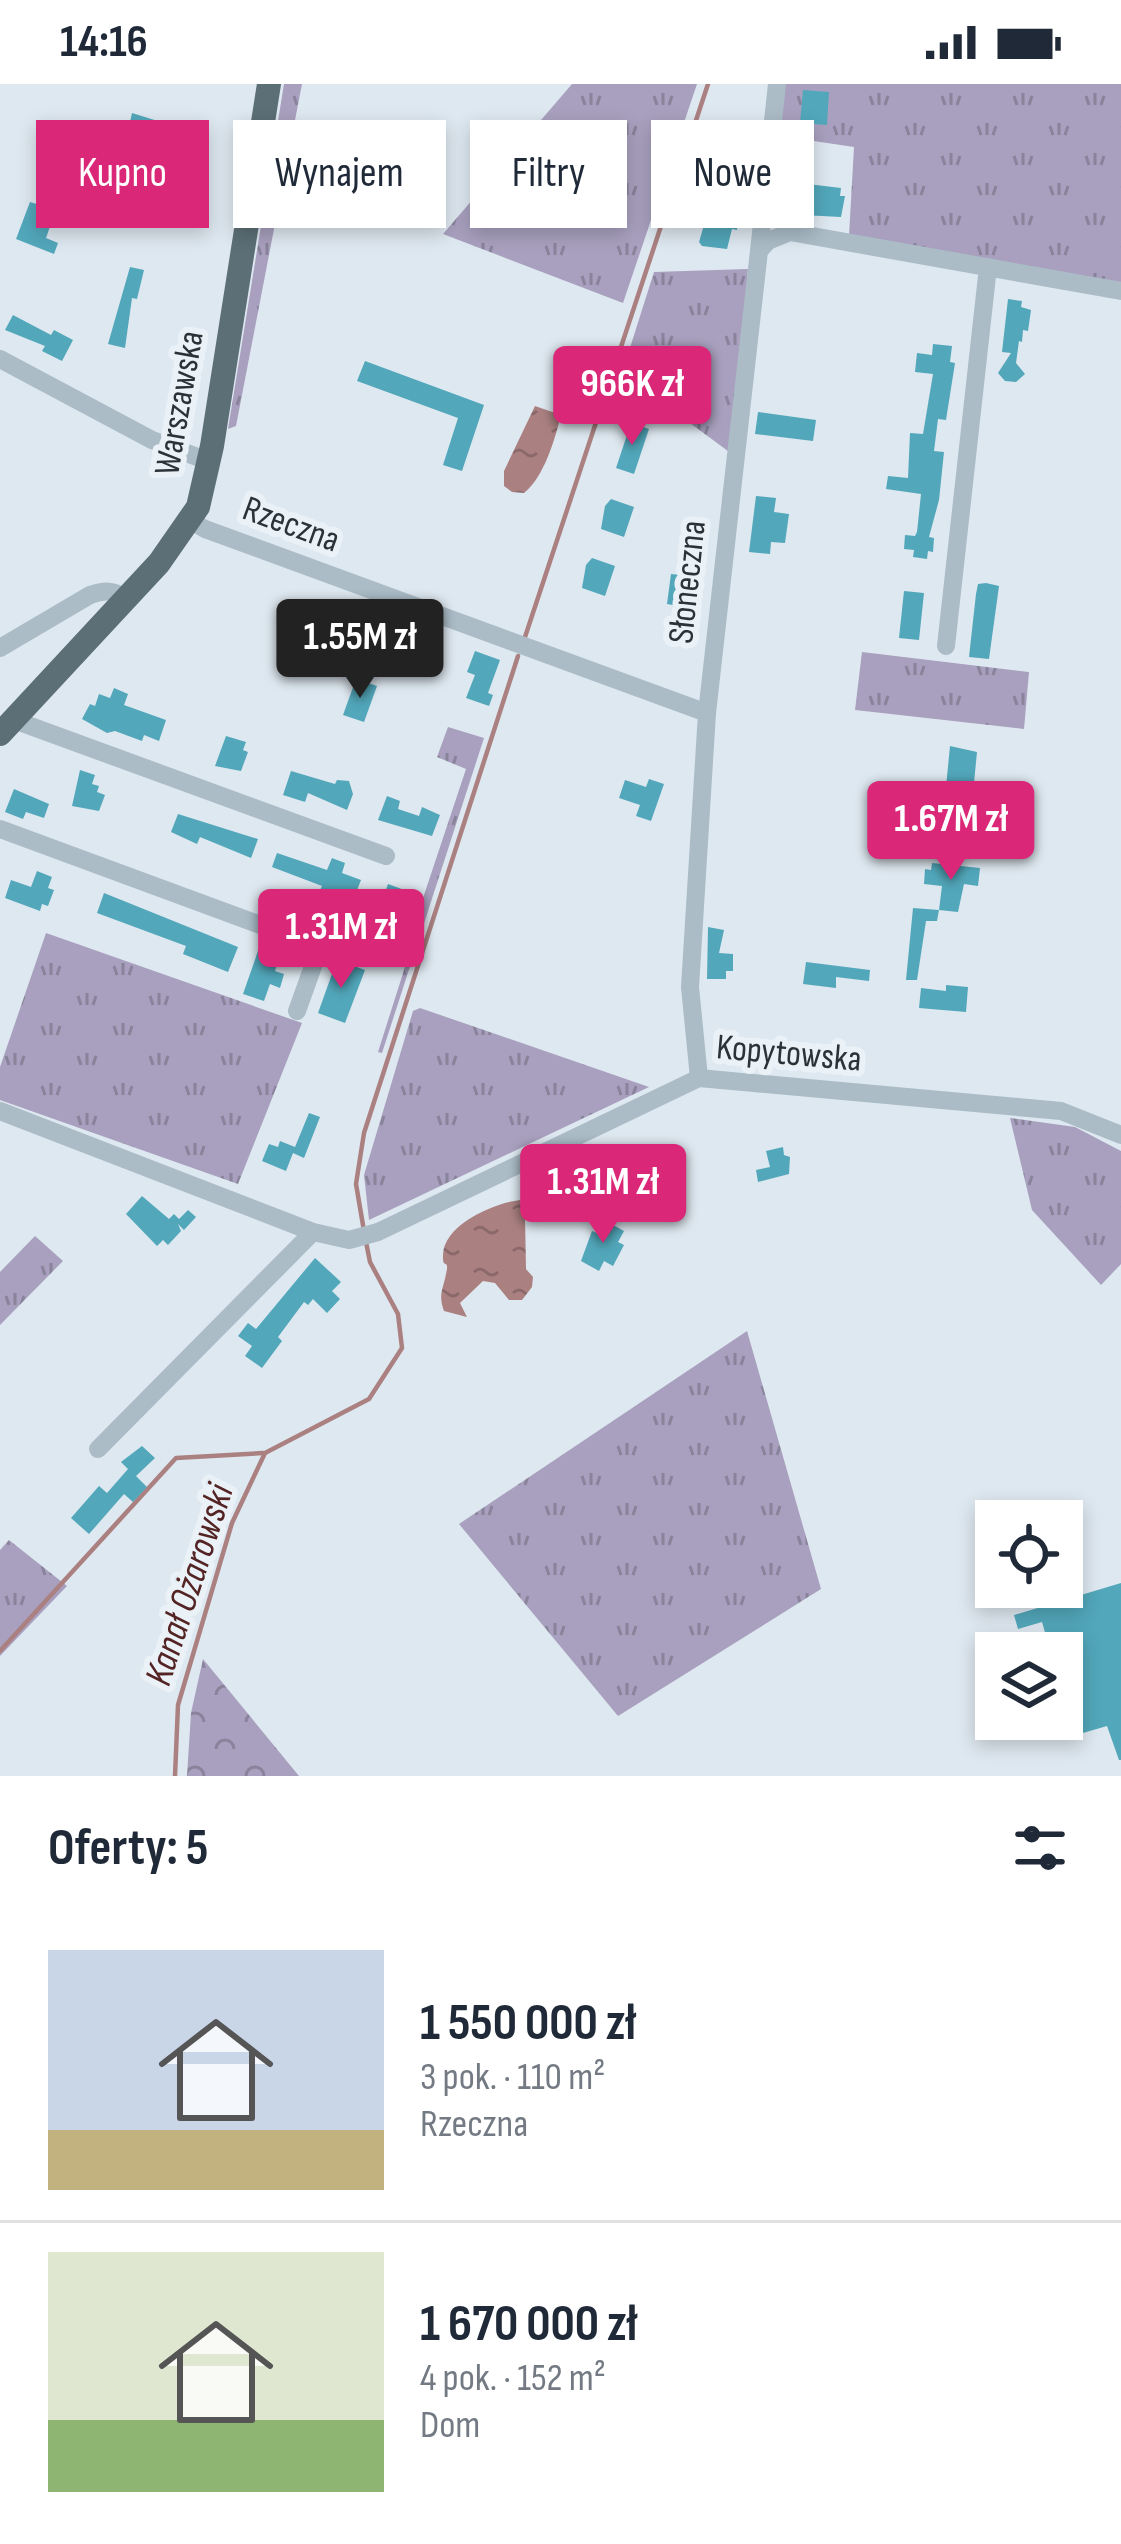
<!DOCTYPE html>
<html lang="pl">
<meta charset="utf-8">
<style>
:root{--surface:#fff;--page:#f6f6f7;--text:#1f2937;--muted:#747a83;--line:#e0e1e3;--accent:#db2777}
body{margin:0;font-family:"Sofia Sans Condensed",sans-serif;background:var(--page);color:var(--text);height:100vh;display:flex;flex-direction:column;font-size:45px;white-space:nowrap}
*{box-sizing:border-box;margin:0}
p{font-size:39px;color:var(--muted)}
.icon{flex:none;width:66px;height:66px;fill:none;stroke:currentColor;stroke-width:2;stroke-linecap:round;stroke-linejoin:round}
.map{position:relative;height:1692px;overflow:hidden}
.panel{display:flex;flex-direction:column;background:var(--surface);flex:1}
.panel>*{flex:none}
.hud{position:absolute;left:36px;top:36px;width:1050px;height:108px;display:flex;gap:24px}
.buttons{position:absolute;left:975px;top:1416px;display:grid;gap:24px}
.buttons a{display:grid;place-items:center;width:108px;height:108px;border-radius:0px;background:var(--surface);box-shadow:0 6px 18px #0003;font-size:60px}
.price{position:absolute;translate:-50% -102px;padding:0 27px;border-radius:12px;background:var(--accent);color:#fff;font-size:39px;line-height:78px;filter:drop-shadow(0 3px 6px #0008)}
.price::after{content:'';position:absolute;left:50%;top:72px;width:36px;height:27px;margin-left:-18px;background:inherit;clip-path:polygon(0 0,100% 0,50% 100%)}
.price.selected{background:#222;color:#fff}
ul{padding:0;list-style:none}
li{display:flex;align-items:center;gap:36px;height:300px;padding:0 48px}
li+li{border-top:3px solid var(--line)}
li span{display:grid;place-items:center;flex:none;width:336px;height:240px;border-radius:0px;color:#555}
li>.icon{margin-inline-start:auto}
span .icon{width:144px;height:144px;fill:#fffc;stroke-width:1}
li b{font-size:51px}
h2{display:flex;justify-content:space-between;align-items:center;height:144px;padding:0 48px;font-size:51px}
.chip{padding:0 42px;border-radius:0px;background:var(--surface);box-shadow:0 6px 18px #0003;font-size:42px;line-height:108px}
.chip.selected{background:var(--accent);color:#fff}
.status{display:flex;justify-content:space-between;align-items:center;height:84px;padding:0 60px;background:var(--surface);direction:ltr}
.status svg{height:33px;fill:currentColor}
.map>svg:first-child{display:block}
.grass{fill:url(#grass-tufts)}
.forest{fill:url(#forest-crowns)}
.water{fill:url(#water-ripples)}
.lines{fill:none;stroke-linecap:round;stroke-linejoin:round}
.stream{stroke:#ab8081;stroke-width:4.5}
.building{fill:#52a7ba}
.minor{stroke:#abbcc7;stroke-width:18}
.major{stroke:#5c6f76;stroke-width:24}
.labels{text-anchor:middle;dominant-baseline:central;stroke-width:12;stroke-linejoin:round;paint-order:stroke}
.street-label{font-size:36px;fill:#2a3336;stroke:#eaf2f8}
.water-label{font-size:39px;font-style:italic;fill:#532423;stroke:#eaf2f8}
</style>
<div class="status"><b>14:16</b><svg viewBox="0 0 49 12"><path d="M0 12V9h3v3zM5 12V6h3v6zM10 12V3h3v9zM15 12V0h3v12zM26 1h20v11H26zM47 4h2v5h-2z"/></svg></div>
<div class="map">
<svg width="1121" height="1692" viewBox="0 0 1121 1692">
<defs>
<pattern id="grass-tufts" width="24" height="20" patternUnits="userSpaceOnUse" patternTransform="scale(3)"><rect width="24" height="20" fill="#a8a0be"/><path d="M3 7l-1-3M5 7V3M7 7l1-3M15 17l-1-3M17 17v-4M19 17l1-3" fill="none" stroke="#89839b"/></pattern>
<pattern id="forest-crowns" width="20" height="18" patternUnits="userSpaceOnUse" patternTransform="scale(3)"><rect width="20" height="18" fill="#a8a0be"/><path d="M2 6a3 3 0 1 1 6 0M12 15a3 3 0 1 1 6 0" fill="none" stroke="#89839b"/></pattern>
<pattern id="water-ripples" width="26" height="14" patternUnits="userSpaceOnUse" patternTransform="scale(3)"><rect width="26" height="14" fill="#ab8081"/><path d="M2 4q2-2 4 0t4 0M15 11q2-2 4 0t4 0" fill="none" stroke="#8b696a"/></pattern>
</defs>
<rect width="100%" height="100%" fill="#dee8f0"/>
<g class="grass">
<polygon points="284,0 302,0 236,342 228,345"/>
<polygon points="572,0 697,0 623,219 443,150"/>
<polygon points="785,0 1121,0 1121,201 849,152 854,63 780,52"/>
<polygon points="748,185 732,370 622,289 654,188"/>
<polygon points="862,568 1029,588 1024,645 855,626"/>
<polygon points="448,643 484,654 382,969 378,968 405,883 401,880 466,685 437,673"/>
<polygon points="46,849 302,939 238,1100 0,1016 0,983"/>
<polygon points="420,924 649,1003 369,1136 364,1091 413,927"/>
<polygon points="1010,1034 1075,1043 1121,1067 1121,1180 1101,1201 1032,1126"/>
<polygon points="35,1152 63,1177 0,1241 0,1188"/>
<polygon points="747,1247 821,1505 618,1632 459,1440"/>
<polygon points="9,1456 67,1502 0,1572 0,1466"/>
</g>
<polygon class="forest" points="203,1575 299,1692 187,1692 191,1629"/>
<g class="water">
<path d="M535 322 561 331C555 355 544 393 524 409L512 408 504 402V387Z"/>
<path d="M520 1116 525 1133 526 1185 533 1193 532 1203 522 1216H509L495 1199 483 1197 460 1219 467 1233 444 1227C438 1210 443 1206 446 1190 450 1173 442 1187 443 1171 444 1140 495 1119 520 1116Z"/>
</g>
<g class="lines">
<g class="stream">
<polyline points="525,553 708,0"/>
<polyline points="364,1147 356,1100 364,1049 518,572"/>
<polyline points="0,1567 176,1374 263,1369"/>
<polyline points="175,1692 178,1621 232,1439 265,1369 369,1315 402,1264 398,1230 370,1178 366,1158"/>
</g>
</g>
<g class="building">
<polygon points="803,6 829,8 827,41 800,39"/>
<polygon points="132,29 174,42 164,59 136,53 137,48 128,47"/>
<polygon points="713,95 734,98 730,133 738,134 737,146 732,145 727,165 702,162 699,158 704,141 708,142 708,111"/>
<polygon points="799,99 841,104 840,112 845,112 841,133 802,131 802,128 792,126 792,105 798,106"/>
<polygon points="30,118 50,124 47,132 53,134 46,154 58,159 54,170 16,155"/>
<polygon points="130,183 144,186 137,215 132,214 125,264 108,260"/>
<polygon points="1008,215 1022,217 1021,223 1031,226 1028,247 1023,246 1022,258 1019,257 1016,279 1025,290 1016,298 1005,297 998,289 1011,269 1002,268"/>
<polygon points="13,231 51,251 54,246 73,256 62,277 42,267 45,262 5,246"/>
<polygon points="933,260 952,262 950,278 955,279 946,336 938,335 934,367 944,368 939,416 929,453 934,454 933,468 928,467 927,475 913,473 914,466 904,465 905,451 915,452 917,448 921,410 886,405 888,392 908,394 910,349 923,350 933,290 915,288 917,269 932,271"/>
<polygon points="365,277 484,321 462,387 443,381 458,334 357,297"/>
<polygon points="758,328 816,336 813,357 755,350"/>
<polygon points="631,339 649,345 634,390 616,384"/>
<polygon points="756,412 776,414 774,428 789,430 785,459 771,458 770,470 749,468"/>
<polygon points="611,415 634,423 624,453 601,445 605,422"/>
<polygon points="592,474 615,482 605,512 582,504 586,481"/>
<polygon points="671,490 690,492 692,529 673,526 673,521 667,520"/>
<polygon points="986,499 999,502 989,575 969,573 976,510 978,500"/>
<polygon points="904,507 924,509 919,556 899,554"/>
<polygon points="475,567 500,576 488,609 493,611 489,622 466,614 475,591 467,588"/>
<polygon points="356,595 377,602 364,638 343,631"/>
<polygon points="114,604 128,610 124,621 166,636 159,657 144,651 142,657 115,647 107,649 82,635 90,620 95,622 99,610 110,614"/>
<polygon points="226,652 246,658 243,666 248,668 241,687 215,682"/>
<polygon points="950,662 977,668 973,709 980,709 978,729 969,728 966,761 945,759 947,742 957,743 962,704 946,703"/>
<polygon points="80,686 95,691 92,700 99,702 97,708 105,711 99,727 72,722"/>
<polygon points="291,687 335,700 337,696 349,697 353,710 347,726 308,709 305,718 283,711"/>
<polygon points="649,695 664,700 651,737 636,732 640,721 619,714 625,696 646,703"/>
<polygon points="14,705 49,720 44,734 26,728 23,735 5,728"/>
<polygon points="387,712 400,717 398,725 419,732 422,723 440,731 432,752 378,736"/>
<polygon points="178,730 258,755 251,774 200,753 197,760 171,748"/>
<polygon points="277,769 327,786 332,774 345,779 342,789 361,796 354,814 347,812 344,820 318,810 322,802 272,783"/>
<polygon points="932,779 980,784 978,802 964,800 958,828 939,826 942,802 924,800 925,785 931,786"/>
<polygon points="37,787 52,793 48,804 54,806 48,822 42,820 40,827 5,814 11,796 31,803"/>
<polygon points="388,800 410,808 390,865 368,857"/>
<polygon points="104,809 238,863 228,888 183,870 186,862 97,829"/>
<polygon points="913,824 939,826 937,837 926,837 917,896 906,896"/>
<polygon points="708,843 724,846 719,869 733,870 733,887 726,887 726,895 707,895"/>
<polygon points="259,864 280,872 275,887 284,890 280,904 270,900 264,917 243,910"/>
<polygon points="337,876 365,886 345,939 318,929"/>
<polygon points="806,878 870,886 869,897 836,893 836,904 803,900"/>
<polygon points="946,901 968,903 966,928 919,924 921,904 946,907"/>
<polygon points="309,1029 320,1033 304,1074 293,1069 286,1087 262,1077 269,1060 278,1063 280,1057 295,1063"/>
<polygon points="783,1063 784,1071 790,1073 789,1090 758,1098 756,1086 770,1083 766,1067"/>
<polygon points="626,1078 639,1112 617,1120 604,1087"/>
<polygon points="142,1112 169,1135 174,1130 179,1135 188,1126 196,1133 184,1146 178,1140 181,1147 168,1161 163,1156 157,1162 126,1130"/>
<polygon points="604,1136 624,1147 618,1158 624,1161 613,1182 604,1177 599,1187 581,1177 592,1147 597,1149"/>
<polygon points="315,1174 341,1198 332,1207 340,1215 327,1229 313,1215 308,1221 304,1218 278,1253 282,1257 262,1284 245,1272 252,1262 238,1252 248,1239 256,1245"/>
<polygon points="142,1362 155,1374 136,1392 147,1403 133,1418 124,1410 89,1450 71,1434 99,1402 107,1409 128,1385 121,1378"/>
<polygon points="1121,1499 1121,1676 1119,1676 1107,1642 1076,1651 1062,1604 1062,1569 1051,1569 1042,1538 1018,1545 1014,1531"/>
</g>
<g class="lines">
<g class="minor">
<polyline points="759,167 777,0"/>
<polyline points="0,275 152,356 208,377"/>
<polyline points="191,437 205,445 707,629"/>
<polyline points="946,562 988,183"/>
<path d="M0 564 90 511C105 506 113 506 126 514"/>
<polyline points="14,636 386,772"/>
<polyline points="0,745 320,863 297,927"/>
<polyline points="699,994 690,903 707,629 759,167 768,157 790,148 1121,207"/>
<polyline points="0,1027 313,1148 349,1156 378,1148 699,994 1061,1027 1121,1051"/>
<polyline points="98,1365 313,1148"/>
</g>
<polyline class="major" points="0,650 159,479 198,423 212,362 269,0"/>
</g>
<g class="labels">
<g class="street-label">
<text transform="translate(180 319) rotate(-80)">Warszawska</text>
<text transform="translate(291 441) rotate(20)">Rzeczna</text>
<text transform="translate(688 498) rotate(-84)">Słoneczna</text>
<text transform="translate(789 970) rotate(5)">Kopytowska</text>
</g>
<g class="water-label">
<text transform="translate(190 1501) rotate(-72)">Kanał Ożarowski</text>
</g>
</g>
</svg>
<div class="buttons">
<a><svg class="icon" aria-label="locate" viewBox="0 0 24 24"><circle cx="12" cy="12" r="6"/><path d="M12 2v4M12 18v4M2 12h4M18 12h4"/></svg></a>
<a><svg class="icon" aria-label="layers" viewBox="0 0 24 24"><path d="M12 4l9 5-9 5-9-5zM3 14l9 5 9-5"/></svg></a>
</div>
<b class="price" style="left:632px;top:364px">966K zł</b>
<b class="price selected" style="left:360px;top:617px">1.55M zł</b>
<b class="price" style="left:951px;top:799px">1.67M zł</b>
<b class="price" style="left:341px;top:907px">1.31M zł</b>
<b class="price" style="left:603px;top:1162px">1.31M zł</b>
<div class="hud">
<a class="chip selected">Kupno</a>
<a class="chip">Wynajem</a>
<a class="chip">Filtry</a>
<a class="chip">Nowe</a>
</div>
</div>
<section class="panel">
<h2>Oferty: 5<svg class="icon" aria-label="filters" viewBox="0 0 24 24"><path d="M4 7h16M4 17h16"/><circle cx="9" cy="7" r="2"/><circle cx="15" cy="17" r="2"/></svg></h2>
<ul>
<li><span style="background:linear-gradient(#c9d6e8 75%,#c2b280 0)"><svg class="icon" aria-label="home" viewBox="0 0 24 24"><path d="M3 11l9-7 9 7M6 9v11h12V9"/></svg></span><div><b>1 550 000 zł</b><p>3 pok. · 110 m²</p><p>Rzeczna</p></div></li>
<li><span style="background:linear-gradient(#dfe7d0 70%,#8fb573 0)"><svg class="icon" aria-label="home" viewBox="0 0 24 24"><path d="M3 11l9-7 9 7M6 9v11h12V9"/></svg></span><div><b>1 670 000 zł</b><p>4 pok. · 152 m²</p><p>Dom</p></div></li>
</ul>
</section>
